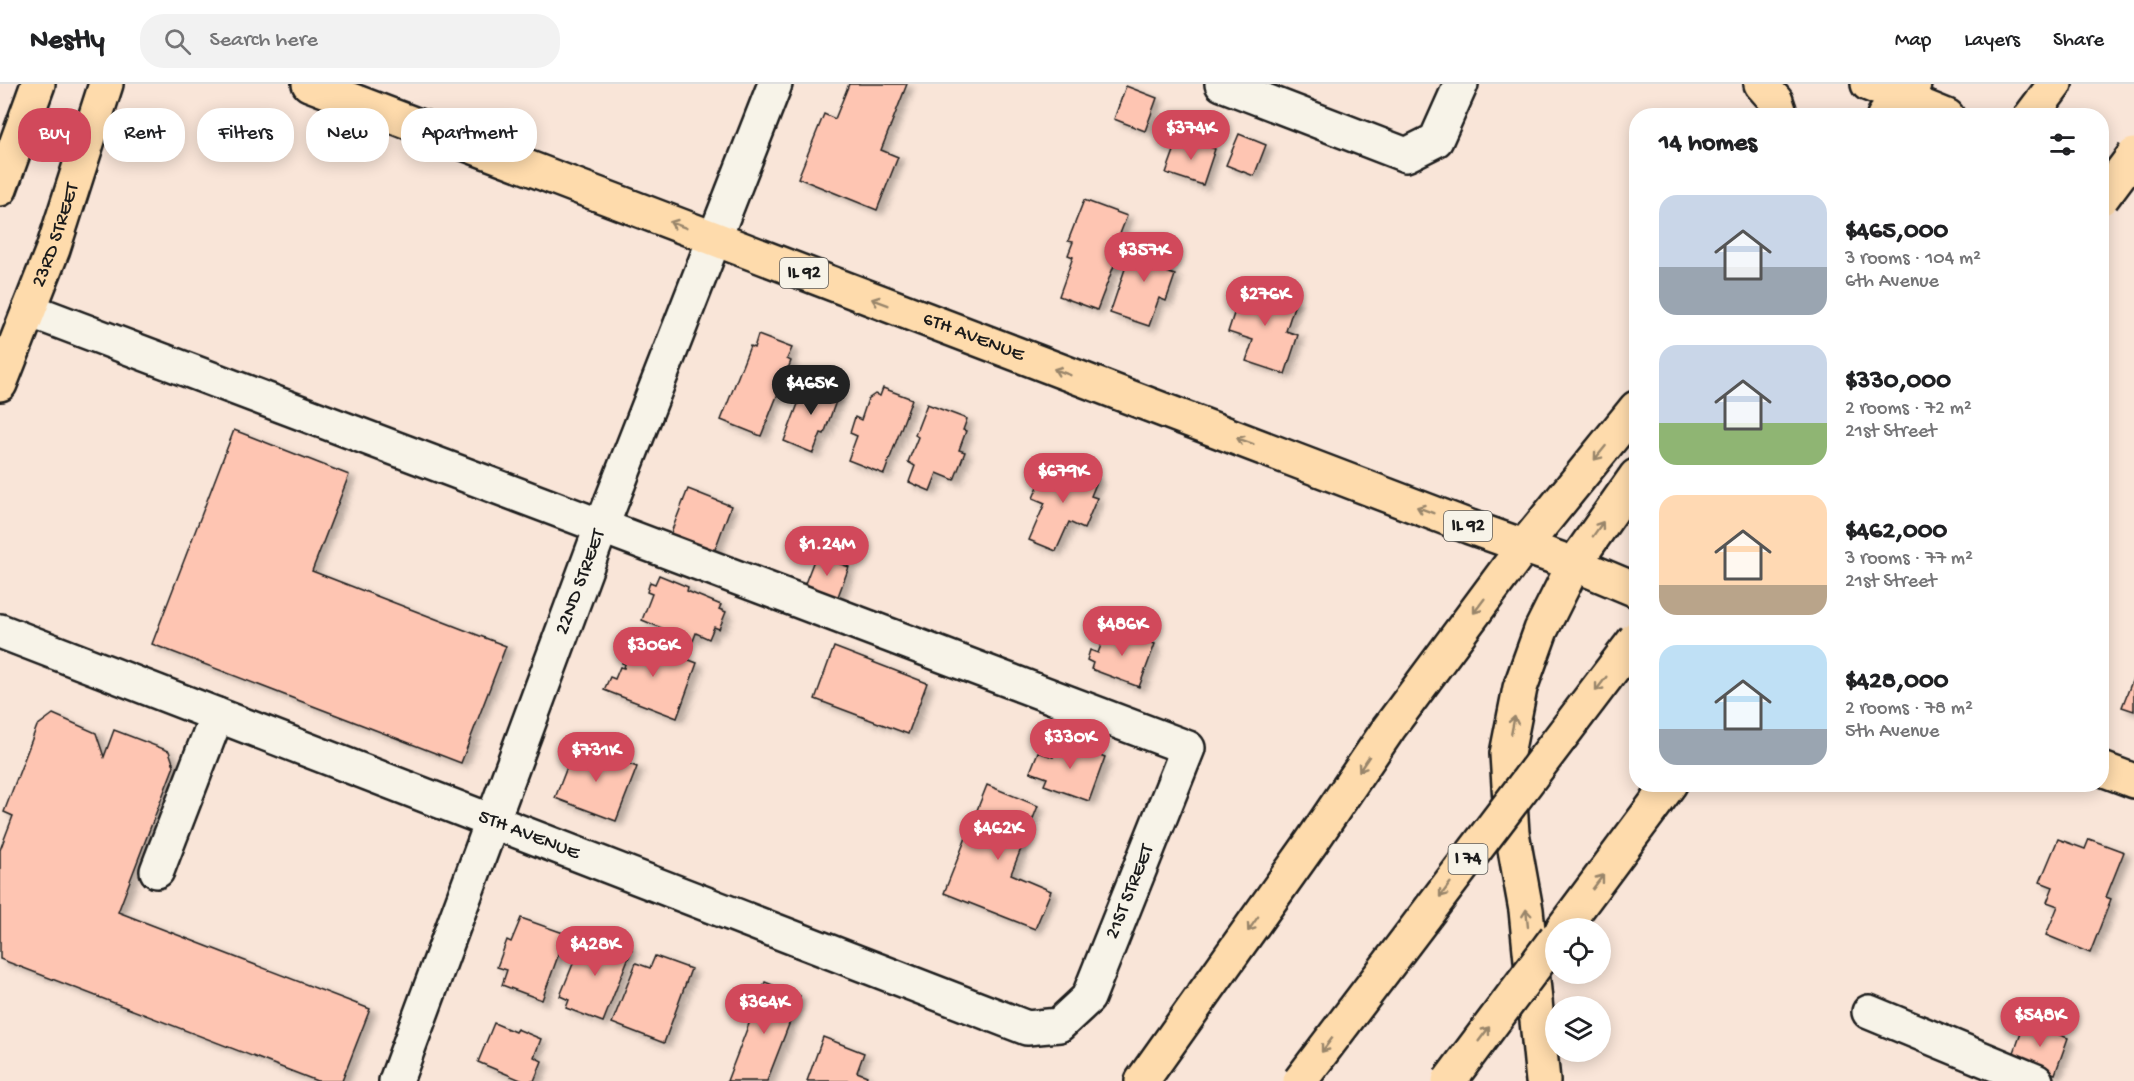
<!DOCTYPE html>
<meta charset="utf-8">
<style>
:root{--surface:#fff;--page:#f2f2f2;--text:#202124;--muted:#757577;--line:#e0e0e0;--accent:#d1495b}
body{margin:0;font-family:"Gochi Hand",sans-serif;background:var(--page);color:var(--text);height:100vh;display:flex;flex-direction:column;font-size:22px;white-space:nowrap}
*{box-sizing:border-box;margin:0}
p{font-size:20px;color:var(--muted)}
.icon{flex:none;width:33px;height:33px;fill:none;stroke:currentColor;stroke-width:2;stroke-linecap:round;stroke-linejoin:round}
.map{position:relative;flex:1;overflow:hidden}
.side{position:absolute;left:1629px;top:24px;width:480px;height:684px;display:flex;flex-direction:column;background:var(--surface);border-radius:24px;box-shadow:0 3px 15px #0003}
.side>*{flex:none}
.top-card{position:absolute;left:18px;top:24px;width:570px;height:54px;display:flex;gap:12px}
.controls{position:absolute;left:1545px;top:834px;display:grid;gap:12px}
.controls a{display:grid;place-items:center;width:66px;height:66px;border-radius:50%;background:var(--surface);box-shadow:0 3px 15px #0003;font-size:30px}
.price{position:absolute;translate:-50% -51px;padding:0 14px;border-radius:21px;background:var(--accent);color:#fff;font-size:20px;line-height:39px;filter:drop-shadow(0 2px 3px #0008)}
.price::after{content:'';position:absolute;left:50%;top:36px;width:18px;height:14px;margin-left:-9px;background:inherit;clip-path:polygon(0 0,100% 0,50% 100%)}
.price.selected{background:#222;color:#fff}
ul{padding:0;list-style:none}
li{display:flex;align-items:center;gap:18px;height:150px;padding:0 30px}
li span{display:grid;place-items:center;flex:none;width:168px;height:120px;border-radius:18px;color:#555}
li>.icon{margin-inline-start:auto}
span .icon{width:72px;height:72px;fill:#fffc;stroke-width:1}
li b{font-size:26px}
h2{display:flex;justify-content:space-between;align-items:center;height:72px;padding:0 30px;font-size:26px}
.pill{padding:0 21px;border-radius:24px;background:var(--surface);box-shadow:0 3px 15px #0003;font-size:21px;line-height:54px}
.pill.selected{background:var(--accent);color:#fff}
header{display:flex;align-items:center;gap:36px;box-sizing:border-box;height:84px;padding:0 30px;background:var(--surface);border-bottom:2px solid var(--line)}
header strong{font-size:28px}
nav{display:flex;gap:33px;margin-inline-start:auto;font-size:21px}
.search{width:420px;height:54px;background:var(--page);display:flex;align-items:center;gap:15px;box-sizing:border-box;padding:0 21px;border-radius:24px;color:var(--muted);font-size:22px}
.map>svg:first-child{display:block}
.building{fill:#fec5b2;stroke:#1c1c1c;stroke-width:1.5;filter:url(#shadow)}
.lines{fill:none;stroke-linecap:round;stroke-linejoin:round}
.minor-casing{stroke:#1c1c1c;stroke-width:38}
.major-casing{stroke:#1c1c1c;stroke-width:38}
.highway-casing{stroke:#1c1c1c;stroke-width:38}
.minor{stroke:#f7f3e8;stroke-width:33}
.major{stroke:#fedbac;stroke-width:33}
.highway{stroke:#fedbac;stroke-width:33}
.highway-bridge-casing{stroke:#1c1c1c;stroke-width:38;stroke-linecap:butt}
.highway-bridge{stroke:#fedbac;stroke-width:33}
.oneway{stroke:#98856b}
.labels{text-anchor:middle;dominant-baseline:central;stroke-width:6;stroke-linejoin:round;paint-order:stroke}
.shield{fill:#f7f3e8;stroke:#5e5c59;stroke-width:1.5}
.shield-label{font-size:18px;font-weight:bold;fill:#1c1c1c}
.street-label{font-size:20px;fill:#1c1c1c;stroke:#f7f3e8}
</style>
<header>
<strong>Nestly</strong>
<div class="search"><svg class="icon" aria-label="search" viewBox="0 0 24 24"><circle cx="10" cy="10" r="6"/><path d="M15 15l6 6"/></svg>Search here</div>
<nav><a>Map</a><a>Layers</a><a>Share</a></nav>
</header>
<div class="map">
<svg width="2134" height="997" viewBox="0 0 2134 997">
<defs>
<filter id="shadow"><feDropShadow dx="6" dy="4" stdDeviation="3" flood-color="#0004"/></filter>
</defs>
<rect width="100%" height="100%" fill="#f9e5d8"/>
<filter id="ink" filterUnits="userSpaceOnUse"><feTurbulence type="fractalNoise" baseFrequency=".0167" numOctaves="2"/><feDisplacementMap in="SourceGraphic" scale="12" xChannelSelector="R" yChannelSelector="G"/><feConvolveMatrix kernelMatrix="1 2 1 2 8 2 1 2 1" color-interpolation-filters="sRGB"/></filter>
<g filter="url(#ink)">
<g class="building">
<polygon points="849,0 907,0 881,66 898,73 877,126 798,94 824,30 835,35"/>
<polygon points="1126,2 1157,14 1145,47 1114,35"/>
<polygon points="1239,50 1266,61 1254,92 1226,81"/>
<polygon points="1179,53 1215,65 1203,101 1166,89"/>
<polygon points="1084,116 1127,132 1116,160 1121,163 1097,226 1059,212 1073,173 1068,171 1073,158 1068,157"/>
<polygon points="1142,154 1174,166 1166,188 1175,191 1166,217 1159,214 1149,242 1110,229 1127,179 1133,181"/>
<polygon points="1244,199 1296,216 1286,247 1298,251 1285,290 1246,277 1253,256 1228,248"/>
<polygon points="758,251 792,264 787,275 791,277 761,352 721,336 750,262 754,264"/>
<polygon points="807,296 839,309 824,350 821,349 813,369 784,357"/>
<polygon points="883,304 912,315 884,390 848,376 857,352 850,349 855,333 861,336 868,315 875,310 880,312"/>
<polygon points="927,320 967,335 963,346 966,347 959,366 965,368 954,396 937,389 930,407 909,398 915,382 908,378 918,353 915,351"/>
<polygon points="234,346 349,391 312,487 506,562 461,679 152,560"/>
<polygon points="1066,381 1098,395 1091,412 1097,414 1084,445 1069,438 1056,467 1029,456 1045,419 1033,414 1046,384 1061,390"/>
<polygon points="688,405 731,422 714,468 670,451"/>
<polygon points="816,471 849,483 837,515 804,502"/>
<polygon points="659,491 688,503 687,507 721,521 719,525 726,528 719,545 714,543 709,555 696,549 693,557 642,536 652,510 647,508 650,498 655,500"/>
<polygon points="1108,542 1155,560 1139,603 1091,585 1093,579 1087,576 1090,566 1098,569"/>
<polygon points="635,555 697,579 677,634 604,606 610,593 615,595 620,583 624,584 625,580 622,579 629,559 632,561"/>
<polygon points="834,563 927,599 908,650 815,615"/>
<polygon points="2134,592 2134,627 2122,623"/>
<polygon points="53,630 96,649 104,673 114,646 169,667 174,682 118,828 370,925 342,997 317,997 0,875 0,766 13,732 4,728 37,642"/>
<polygon points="1060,656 1105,673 1089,717 1044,701 1047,694 1030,688 1038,668 1053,673"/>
<polygon points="576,660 637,683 616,737 555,714"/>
<polygon points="987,701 1038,722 1011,790 1051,807 1035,845 944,809"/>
<polygon points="2058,755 2085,765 2089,755 2124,768 2106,813 2111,815 2090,869 2046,851 2058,822 2047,818 2053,803 2040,798"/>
<polygon points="521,834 566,850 542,916 502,901 507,886 497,883 507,856 511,858"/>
<polygon points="599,852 632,865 603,938 566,924 569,916 560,912 583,855 596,861"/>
<polygon points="655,872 691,885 664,959 612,939 636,879 650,884"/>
<polygon points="765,898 800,912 767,997 727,997"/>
<polygon points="2025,938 2068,954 2055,990 2012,974"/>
<polygon points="494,939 515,948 517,945 541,955 534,973 542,977 534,997 523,997 478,978"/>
<polygon points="823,953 864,969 857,988 867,992 865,997 807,997"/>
</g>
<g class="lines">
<g class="minor-casing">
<g id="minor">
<polyline points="1222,0 1406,71 1436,56 1461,0"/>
<path id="s1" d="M0 547 1027 944 1059 941 1088 914 1188 664 29 226"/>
<polyline points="157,787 217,631"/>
<polyline points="1869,928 2036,997"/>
<path id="s2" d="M396 997 601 444 775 0"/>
</g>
</g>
<g class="major-casing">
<g id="major">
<path id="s3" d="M309 0 1470 443 1574 480 1636 506"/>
<polyline points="1868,0 1947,32"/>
<polyline points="0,105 38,0"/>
<path id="s4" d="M0 300 53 165 106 0"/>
<polyline points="2102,685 2134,697"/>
</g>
</g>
<g class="highway-casing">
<g id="highway">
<polyline points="1761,0 1776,17 1781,32"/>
<polyline points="1884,32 1914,0"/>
<polyline points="2031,32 2055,0"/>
<polyline points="1563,844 1670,700"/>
<polyline points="1142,997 1311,759 1389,644 1524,462 1636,324"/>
<polyline points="1543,997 1526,826 1512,749 1507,670 1520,604 1541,546 1574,480 1636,392"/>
</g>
</g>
<use href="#minor" class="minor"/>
<use href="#major" class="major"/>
<use href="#highway" class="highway"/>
<g class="highway-bridge-casing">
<g id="highway-bridge">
<polyline points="2102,114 2134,71"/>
<polyline points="1300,997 1636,554"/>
<polyline points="1449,997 1556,854"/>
</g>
</g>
<use href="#highway-bridge" class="highway-bridge"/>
</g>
<defs><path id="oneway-shaft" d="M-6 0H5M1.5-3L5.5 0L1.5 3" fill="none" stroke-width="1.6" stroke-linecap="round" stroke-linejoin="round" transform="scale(1.5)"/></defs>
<g class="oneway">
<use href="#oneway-shaft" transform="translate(678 141) rotate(-159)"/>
<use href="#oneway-shaft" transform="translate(880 218) rotate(-159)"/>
<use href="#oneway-shaft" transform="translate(1062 288) rotate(-159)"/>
<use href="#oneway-shaft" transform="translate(1245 357) rotate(-159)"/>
<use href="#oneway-shaft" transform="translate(1600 369) rotate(129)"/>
<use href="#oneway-shaft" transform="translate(1425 426) rotate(-159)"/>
<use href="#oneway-shaft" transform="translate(1598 445) rotate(-55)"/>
<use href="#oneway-shaft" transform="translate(1479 522) rotate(127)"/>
<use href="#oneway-shaft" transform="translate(1601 600) rotate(127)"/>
<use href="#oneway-shaft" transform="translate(1513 641) rotate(-79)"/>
<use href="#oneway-shaft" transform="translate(1364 680) rotate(124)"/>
<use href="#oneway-shaft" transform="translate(1598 798) rotate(-53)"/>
<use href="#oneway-shaft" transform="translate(1445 806) rotate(127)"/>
<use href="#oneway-shaft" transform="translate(1527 834) rotate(-96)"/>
<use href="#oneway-shaft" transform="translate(1253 840) rotate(125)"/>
<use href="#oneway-shaft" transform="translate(1484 950) rotate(-53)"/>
<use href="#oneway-shaft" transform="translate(1327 961) rotate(127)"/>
</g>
</g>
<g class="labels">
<g class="shield">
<rect x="780" y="174" width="48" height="30" rx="4.5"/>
<rect x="1444" y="427" width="48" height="30" rx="4.5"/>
<rect x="1448.5" y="760" width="39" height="30" rx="4.5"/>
</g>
<g class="shield-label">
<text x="804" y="189">IL 92</text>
<text x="1468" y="442">IL 92</text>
<text x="1468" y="775">I 74</text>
</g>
<g class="street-label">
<text stroke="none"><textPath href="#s4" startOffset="159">23RD STREET</textPath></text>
<text stroke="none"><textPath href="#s3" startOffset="711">6TH AVENUE</textPath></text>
<text stroke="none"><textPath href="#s2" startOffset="532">22ND STREET</textPath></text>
<text stroke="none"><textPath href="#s1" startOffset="567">5TH AVENUE</textPath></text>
<text stroke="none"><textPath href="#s1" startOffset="1287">21ST STREET</textPath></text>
</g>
</g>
</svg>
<div class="controls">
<a><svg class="icon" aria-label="locate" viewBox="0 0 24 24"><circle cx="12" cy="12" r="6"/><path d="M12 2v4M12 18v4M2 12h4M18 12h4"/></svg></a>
<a><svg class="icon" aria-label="layers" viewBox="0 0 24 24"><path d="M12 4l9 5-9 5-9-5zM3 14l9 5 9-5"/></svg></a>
</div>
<b class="price" style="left:1191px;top:77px">$374K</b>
<b class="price" style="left:1144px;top:199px">$357K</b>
<b class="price" style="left:1265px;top:243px">$276K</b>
<b class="price selected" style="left:811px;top:332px">$465K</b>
<b class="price" style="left:1063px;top:420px">$679K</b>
<b class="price" style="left:827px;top:493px">$1.24M</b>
<b class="price" style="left:1122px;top:573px">$486K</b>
<b class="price" style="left:653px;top:594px">$306K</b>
<b class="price" style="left:1070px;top:686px">$330K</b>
<b class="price" style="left:596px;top:699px">$731K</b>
<b class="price" style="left:998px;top:777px">$462K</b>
<b class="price" style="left:595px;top:893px">$428K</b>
<b class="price" style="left:764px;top:951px">$364K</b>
<b class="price" style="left:2040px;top:964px">$548K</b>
<div class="top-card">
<a class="pill selected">Buy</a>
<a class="pill">Rent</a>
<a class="pill">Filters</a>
<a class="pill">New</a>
<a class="pill">Apartment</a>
</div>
<section class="side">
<h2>14 homes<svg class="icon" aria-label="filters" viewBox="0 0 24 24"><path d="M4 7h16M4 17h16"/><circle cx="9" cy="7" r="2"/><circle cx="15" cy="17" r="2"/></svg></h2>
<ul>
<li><span style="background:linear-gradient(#c9d6e8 60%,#9aa5b1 0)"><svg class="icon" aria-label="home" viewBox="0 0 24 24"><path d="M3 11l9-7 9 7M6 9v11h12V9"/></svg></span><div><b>$465,000</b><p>3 rooms · 104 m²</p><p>6th Avenue</p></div></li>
<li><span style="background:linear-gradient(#c9d6e8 65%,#8fb573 0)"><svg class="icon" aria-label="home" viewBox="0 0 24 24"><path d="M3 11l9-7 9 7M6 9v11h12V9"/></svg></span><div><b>$330,000</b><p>2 rooms · 72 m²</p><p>21st Street</p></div></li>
<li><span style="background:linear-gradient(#ffd9b3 75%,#b9a48a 0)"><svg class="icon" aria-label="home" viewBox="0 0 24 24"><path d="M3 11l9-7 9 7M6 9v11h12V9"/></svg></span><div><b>$462,000</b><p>3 rooms · 77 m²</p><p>21st Street</p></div></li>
<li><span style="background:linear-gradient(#bfe0f5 70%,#9aa5b1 0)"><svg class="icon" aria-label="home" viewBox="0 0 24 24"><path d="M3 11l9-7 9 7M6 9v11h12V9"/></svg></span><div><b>$428,000</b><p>2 rooms · 78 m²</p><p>5th Avenue</p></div></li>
</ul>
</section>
</div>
